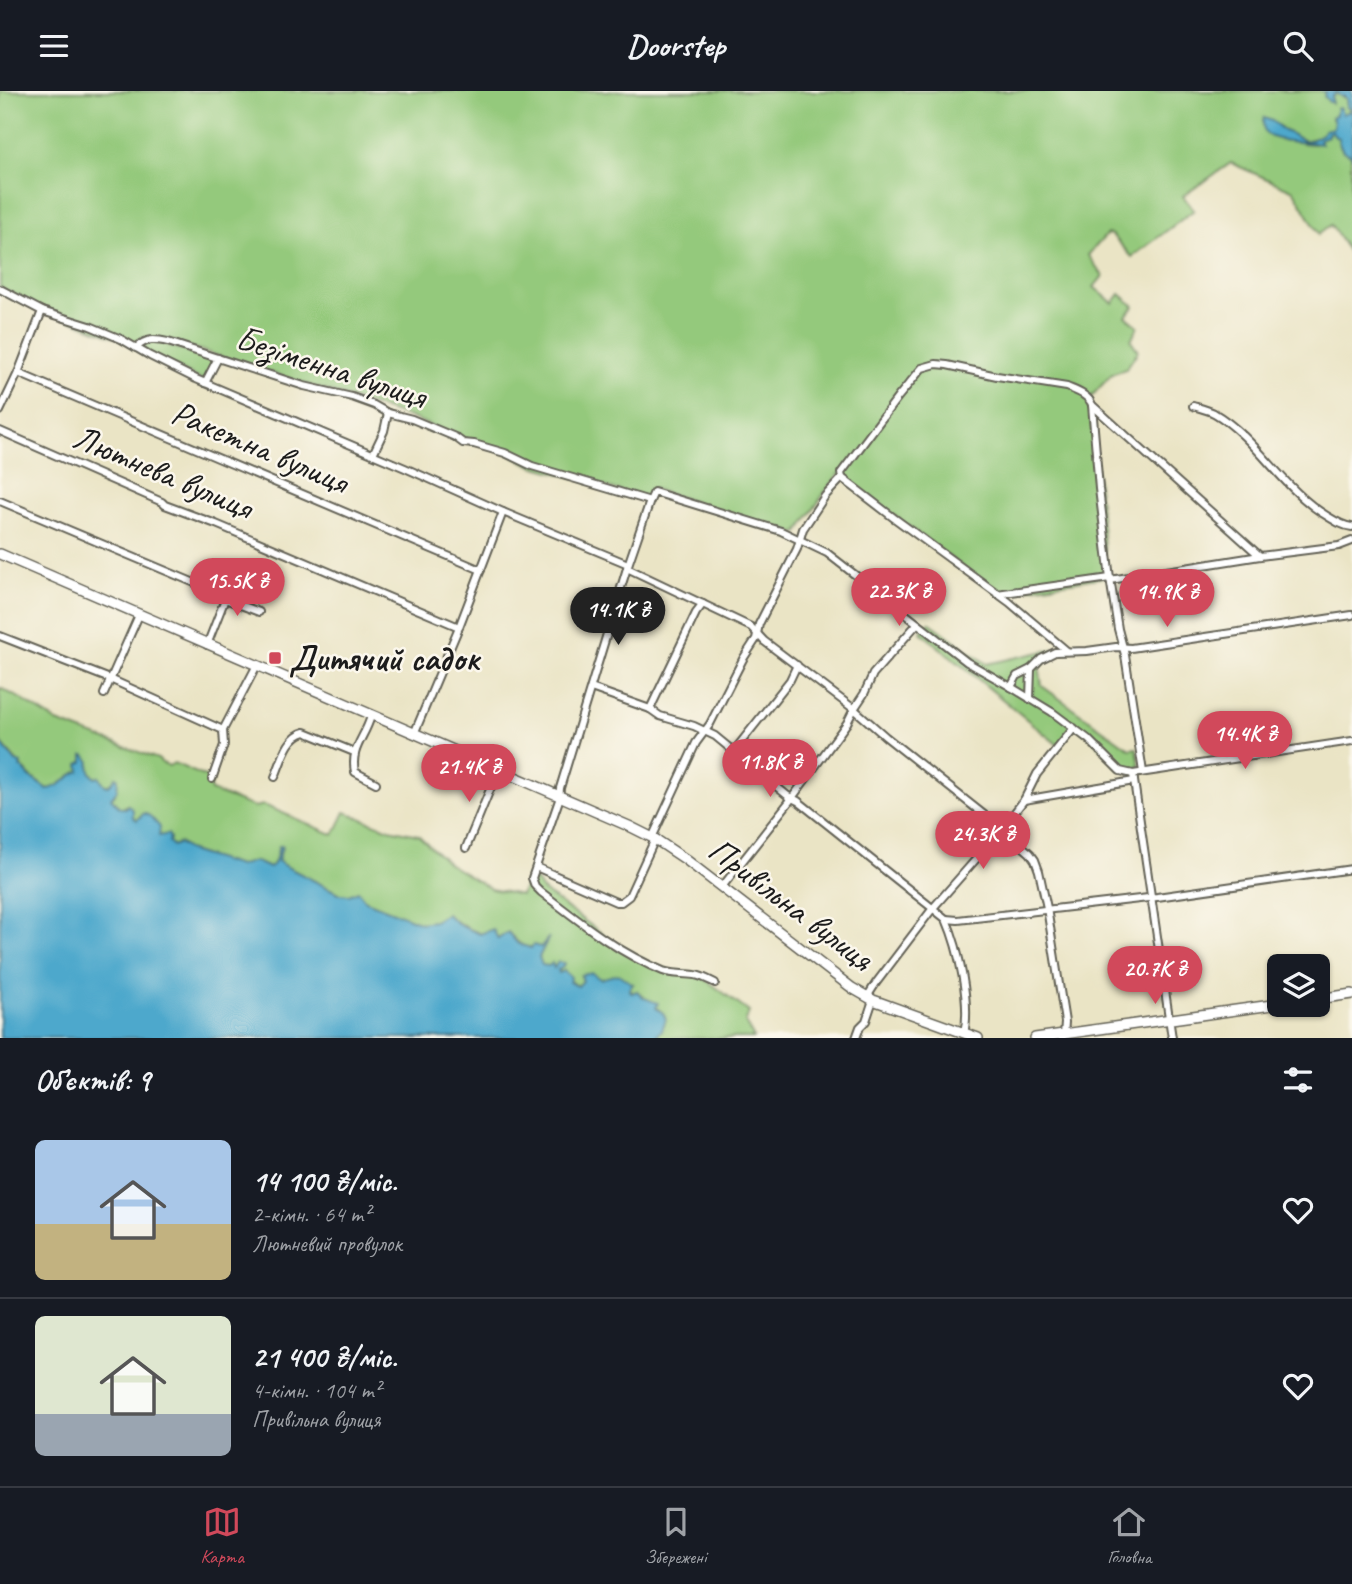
<!DOCTYPE html>
<html lang="uk">
<meta charset="utf-8">
<style>
:root{--surface:#171b24;--page:#242831;--text:#f1f3f6;--muted:#9ea1a6;--line:#363941;--accent:#d1495b}
body{margin:0;font-family:Caveat,sans-serif;background:var(--page);color:var(--text);height:100vh;display:flex;flex-direction:column;font-size:26px;white-space:nowrap}
*{box-sizing:border-box;margin:0}
p{font-size:23px;color:var(--muted)}
.icon{flex:none;width:38px;height:38px;fill:none;stroke:currentColor;stroke-width:2;stroke-linecap:round;stroke-linejoin:round}
.map{position:relative;height:947px;overflow:hidden}
.sheet{display:flex;flex-direction:column;background:var(--surface);flex:1}
.sheet>*{flex:none}
.controls{position:absolute;left:1267px;top:863px;display:grid;gap:14px}
.controls a{display:grid;place-items:center;width:63px;height:63px;border-radius:10px;background:var(--surface);box-shadow:0 2px 5px #0004;font-size:35px}
.price{position:absolute;translate:-50% -60px;padding:0 16px;border-radius:24px;background:var(--accent);color:#fff;font-size:23px;line-height:46px;filter:drop-shadow(0 2px 4px #0008)}
.price::after{content:'';position:absolute;left:50%;top:42px;width:21px;height:16px;margin-left:-10px;background:inherit;clip-path:polygon(0 0,100% 0,50% 100%)}
.price.selected{background:#222;color:#fff}
ul{padding:0;list-style:none}
li{display:flex;align-items:center;gap:21px;height:175px;padding:0 35px}
li+li{border-top:2px solid var(--line)}
li span{display:grid;place-items:center;flex:none;width:196px;height:140px;border-radius:10px;color:#555}
li>.icon{margin-inline-start:auto}
span .icon{width:84px;height:84px;fill:#fffc;stroke-width:1}
li b{font-size:30px}
h2{display:flex;justify-content:space-between;align-items:center;height:84px;padding:0 35px;font-size:30px}
header{display:flex;justify-content:space-between;align-items:center;height:91px;padding:0 35px;background:var(--surface);font-size:32px;font-weight:800}
.tabs{display:flex;justify-content:space-around;align-items:center;height:98px;border-top:2px solid var(--line);background:var(--surface);font-size:19px;color:var(--muted)}
.tabs a{display:grid;justify-items:center;gap:4px}
.tabs .selected{color:var(--accent)}
.map>svg:first-child{display:block}
.green{fill:#94c97b;stroke:#58724c;stroke-width:2}
.water{fill:#4ea8cc;stroke:#356274;stroke-width:2}
.lines{fill:none;stroke-linecap:round;stroke-linejoin:round}
.street-casing{stroke:#646257;stroke-width:10}
.secondary-casing{stroke:#646257;stroke-width:12}
.street{stroke:#fff;stroke-width:6}
.secondary{stroke:#fff;stroke-width:9}
.poi-dot{fill:#d1495b;stroke:#fbf7ec;stroke-width:2.5}
.labels{text-anchor:middle;dominant-baseline:central;stroke-width:5;stroke-linejoin:round;paint-order:stroke}
.street-label{font-size:35px;fill:#1c1c1c;stroke:#fbf7ec}
.poi-label{font-size:35px;font-weight:bold;fill:#1c1c1c;stroke:#fbf7ec;text-anchor:start}
</style>
<header><svg class="icon" aria-label="menu" viewBox="0 0 24 24"><path d="M4 6h16M4 12h16M4 18h16"/></svg>Doorstep<svg class="icon" aria-label="search" viewBox="0 0 24 24"><circle cx="10" cy="10" r="6"/><path d="M15 15l6 6"/></svg></header>
<div class="map">
<svg width="1352" height="947" viewBox="0 0 1352 947">
<rect width="100%" height="100%" fill="#fbf7ec"/>
<filter id="ink" filterUnits="userSpaceOnUse"><feTurbulence type="fractalNoise" baseFrequency=".0143" numOctaves="2"/><feDisplacementMap in="SourceGraphic" scale="14" xChannelSelector="R" yChannelSelector="G"/><feConvolveMatrix kernelMatrix="1 2 1 2 8 2 1 2 1" color-interpolation-filters="sRGB"/></filter>
<filter id="wash" filterUnits="userSpaceOnUse"><feTurbulence type="fractalNoise" baseFrequency=".00686" numOctaves="4" result="noise"/><feDisplacementMap in="SourceGraphic" scale="28" xChannelSelector="R" yChannelSelector="G"/><feGaussianBlur stdDeviation="1.57" result="paint"/><feColorMatrix in="noise" values="0 0 0 0 0 0 0 0 0 0 0 0 0 0 0 0 0 1.4 0 .05"/><feComposite in="paint" operator="in"/></filter>
<g filter="url(#wash)">
<rect width="100%" height="100%" fill="#eae4c5"/>
<g class="green">
<path d="M0 0H1322L1325 1 1332 12V6L1336 2 1342 6 1346 7 1347 16 1352 18 1345 23 1336 24 1332 28 1334 31 1333 37C1325 40 1317 48 1308 49 1296 51 1277 31 1264 27L1263 29 1265 41 1281 49 1298 50 1302 52 1313 53 1319 51V48L1327 45 1328 42 1332 40 1339 48 1338 51 1343 60 1351 64 1352 166 1331 134 1319 143 1294 100 1231 72 1183 105 1194 119 1132 166 1112 144 1107 143 1088 164 1103 185 1094 196 1113 212 1120 203 1134 215 1126 225 1138 235 1131 249 1138 260 1126 278 1113 282 1089 308 1107 484 1104 486 1004 501 993 499 839 383 825 401 798 442H793L653 398 650 404 645 407 533 375 505 361 450 343 412 327 169 249 136 254 42 218 0 196Z"/>
<polygon points="152,249 215,269 205,288 201,289 142,259 141,256"/>
<path d="M929 531 987 573 1054 558 1053 567 1045 568 1039 574 1042 595 1130 658 1137 657 1140 675C1134 680 1127 680 1120 677L1088 644 1074 634 1058 654 921 541Z"/>
<path d="M0 597 18 606 57 631 158 668 162 672 169 675 174 672 213 689 210 697 211 700 254 716 264 714 334 744 345 721 389 738 418 744 449 773 491 798 521 804 529 785 534 787 542 799 618 854 663 879 697 882 749 921 745 931 754 947H659L657 944 663 922 637 900 633 902 629 898 633 893 581 885 583 890 578 895C568 890 562 885 556 876L542 875 539 866 548 847 541 856C524 858 519 854 508 841L498 848C478 843 462 836 446 823L434 830 421 832 366 810 340 803 283 774 278 770 282 756 279 755 275 771 269 777 254 770 239 775 190 760 179 752 173 755 159 745 140 725 137 729 132 726 127 714 121 718 111 707 115 703 116 687 109 695C103 693 95 689 92 683 88 678 89 675 83 671L80 680C67 684 62 696 47 698L30 685 0 651Z"/>
</g>
<g class="water">
<path d="M1322 0H1352V67L1351 64 1343 60 1338 50 1339 47 1335 46 1332 40 1328 42V45L1319 48 1321 53C1310 51 1271 52 1265 41 1263 37 1263 33 1263 29L1264 27 1272 30 1283 39 1304 50 1311 49 1323 42 1324 39 1333 37 1334 31 1332 26 1336 24 1337 17H1340L1342 23 1351 20 1352 18 1347 17 1346 7 1344 5 1342 6 1336 2 1332 6V12L1329 11 1324 5 1325 2Z"/>
<path d="M0 651 15 670 21 672 20 675 30 686 47 698C62 696 67 685 80 680L79 673 83 671V664H85L90 671C88 677 91 683 95 687L99 686 105 694 109 695 116 686 118 688 117 699 111 707 120 717H125L128 714 133 719V726L137 729 144 722 150 725 160 736 159 745 168 743 170 747 169 751 173 755 179 752 190 760 239 775 254 770 269 777 275 771 279 755H282L278 770 283 774 340 803 349 804 358 800 366 810 421 832 434 830 446 823 461 835 480 843 493 838 498 848 508 841 518 853 531 857 533 854 541 856 549 846 539 866 542 874 549 875 552 872 554 877 558 871 564 872 563 876 558 879 559 882 564 880 571 886 569 891 578 895 583 890 581 884 592 882 600 888 618 883 633 893 629 898 632 902 637 900 644 907 658 912 656 917 663 922 666 928 662 939 657 944 659 947H0Z"/>
</g>
</g>
<g filter="url(#ink)">
<g class="lines">
<g class="street-casing">
<g id="street">
<polyline points="0,198 42,220 90,235 121,248 150,265 196,288 405,377 503,421 628,473"/>
<path d="M136 257C146 247 155 248 168 251L304 295 352 306 374 314 388 322 412 328 455 346 463 352 474 353 505 362 532 375 650 410"/>
<polyline points="18,282 481,479"/>
<polyline points="205,292 218,267"/>
<polyline points="1092,314 1099,398 1110,487 1118,538 1125,564 1143,681"/>
<path d="M1193 315C1200 317 1208 319 1214 322 1257 347 1283 399 1327 425 1335 430 1343 435 1352 436"/>
<polyline points="0,320 18,282 42,220"/>
<polyline points="0,340 162,411 165,414 216,433 459,536"/>
<polyline points="373,363 384,340 388,322"/>
<polyline points="842,387 894,427 1009,511 1067,560"/>
<polyline points="0,410 209,498 225,508 207,554"/>
<polyline points="627,477 751,536 764,550 854,618 886,646 1002,738 1030,762 1035,769 1039,780 1047,817 1065,931 1064,945"/>
<polyline points="1110,489 1260,465 1339,455 1352,450"/>
<polyline points="997,503 1110,487"/>
<polyline points="225,508 259,521"/>
<polyline points="0,545 110,588 223,639"/>
<polyline points="1011,596 1017,585 1031,578 1041,568 1055,561 1087,560 1116,556 1131,557 1352,524"/>
<path d="M591 597 650 618 660 625 694 635 715 645 788 705 798 710 946 828C959 858 971 912 964 943"/>
<polyline points="104,603 139,524"/>
<polyline points="1030,608 1031,578"/>
<polyline points="650,618 696,522 703,513"/>
<path d="M371 625C365 647 350 657 355 681L376 692"/>
<polyline points="414,643 459,536 503,421"/>
<polyline points="734,660 790,589 797,574"/>
<polyline points="1133,683 1172,947"/>
<path d="M275 686C282 670 287 645 305 641L354 661"/>
<polyline points="212,688 224,654 223,639 257,574"/>
<polyline points="1024,709 1134,690"/>
<path d="M652 747 696 652 710 633 743 568 756 548 759 533 797 458 803 438 825 405 842 387 841 382 898 306 922 277 936 273 947 274 997 285 1067 296C1076 300 1089 304 1092 314L1260 465"/>
<polyline points="466,757 498,679"/>
<polyline points="536,776 616,811 621,811 629,805 655,748"/>
<polyline points="722,796 789,711 847,632 854,618 864,603 873,583 917,533"/>
<polyline points="946,828 958,829 1157,806 1352,778"/>
<path d="M715 892C709 889 702 885 695 884 684 882 674 884 663 880 618 862 579 830 541 801L535 795 532 787 559 709 560 697 627 477 650 410 654 401 781 440 827 462 967 571 1011 596 1052 621 1088 648 1120 680 1133 683 1352 650"/>
<polyline points="867,906 876,892 933,817 999,742 1024,709 1037,683 1074,637"/>
<polyline points="856,947 860,936 866,930 873,909"/>
</g>
</g>
<g class="secondary-casing">
<g id="secondary">
<polyline points="0,463 631,736 655,748 685,768 852,897 873,909 978,947"/>
<polyline points="1318,908 1352,903"/>
<polyline points="1035,947 1279,913"/>
</g>
</g>
<use href="#street" class="street"/>
<use href="#secondary" class="secondary"/>
</g>
</g>
<rect class="poi-dot" x="268" y="560" width="14" height="14" rx="3.5"/>
<g class="labels">
<g class="street-label">
<text transform="translate(331 276) rotate(18)">Безіменна вулиця</text>
<text transform="translate(260 356) rotate(23)">Ракетна вулиця</text>
<text transform="translate(163 381) rotate(23)">Лютнева вулиця</text>
<text transform="translate(791 813) rotate(37)">Привільна вулиця</text>
</g>
<g class="poi-label">
<text x="289" y="567">Дитячий садок</text>
</g>
</g>
</svg>
<div class="controls">
<a><svg class="icon" aria-label="layers" viewBox="0 0 24 24"><path d="M12 4l9 5-9 5-9-5zM3 14l9 5 9-5"/></svg></a>
</div>
<b class="price" style="left:237px;top:527px">15.5K ₴</b>
<b class="price" style="left:899px;top:537px">22.3K ₴</b>
<b class="price" style="left:1167px;top:538px">14.9K ₴</b>
<b class="price selected" style="left:618px;top:556px">14.1K ₴</b>
<b class="price" style="left:1245px;top:680px">14.4K ₴</b>
<b class="price" style="left:770px;top:708px">11.8K ₴</b>
<b class="price" style="left:469px;top:713px">21.4K ₴</b>
<b class="price" style="left:983px;top:780px">24.3K ₴</b>
<b class="price" style="left:1155px;top:915px">20.7K ₴</b>
</div>
<section class="sheet">
<h2>Об’єктів: 9<svg class="icon" aria-label="filters" viewBox="0 0 24 24"><path d="M4 7h16M4 17h16"/><circle cx="9" cy="7" r="2"/><circle cx="15" cy="17" r="2"/></svg></h2>
<ul>
<li><span style="background:linear-gradient(#a9c7e8 60%,#c2b280 0)"><svg class="icon" aria-label="home" viewBox="0 0 24 24"><path d="M3 11l9-7 9 7M6 9v11h12V9"/></svg></span><div><b>14 100 ₴/міс.</b><p>2-кімн. · 64 m²</p><p>Лютневий провулок</p></div><svg class="icon" aria-label="heart" viewBox="0 0 24 24"><path d="M12 20l-8-8c-3-5 5-10 8-4 3-6 11-1 8 4z"/></svg></li>
<li><span style="background:linear-gradient(#dfe7d0 70%,#9aa5b1 0)"><svg class="icon" aria-label="home" viewBox="0 0 24 24"><path d="M3 11l9-7 9 7M6 9v11h12V9"/></svg></span><div><b>21 400 ₴/міс.</b><p>4-кімн. · 104 m²</p><p>Привільна вулиця</p></div><svg class="icon" aria-label="heart" viewBox="0 0 24 24"><path d="M12 20l-8-8c-3-5 5-10 8-4 3-6 11-1 8 4z"/></svg></li>
</ul>
</section>
<nav class="tabs">
<a class="selected"><svg class="icon" aria-label="map" viewBox="0 0 24 24"><path d="M3 6l6-2 6 2 6-2v14l-6 2-6-2-6 2zM9 4v14M15 6v14"/></svg>Карта</a>
<a><svg class="icon" aria-label="saved" viewBox="0 0 24 24"><path d="M7 4h10v16l-5-4-5 4z"/></svg>Збережені</a>
<a><svg class="icon" aria-label="home" viewBox="0 0 24 24"><path d="M3 11l9-7 9 7M6 9v11h12V9"/></svg>Головна</a>
</nav>
